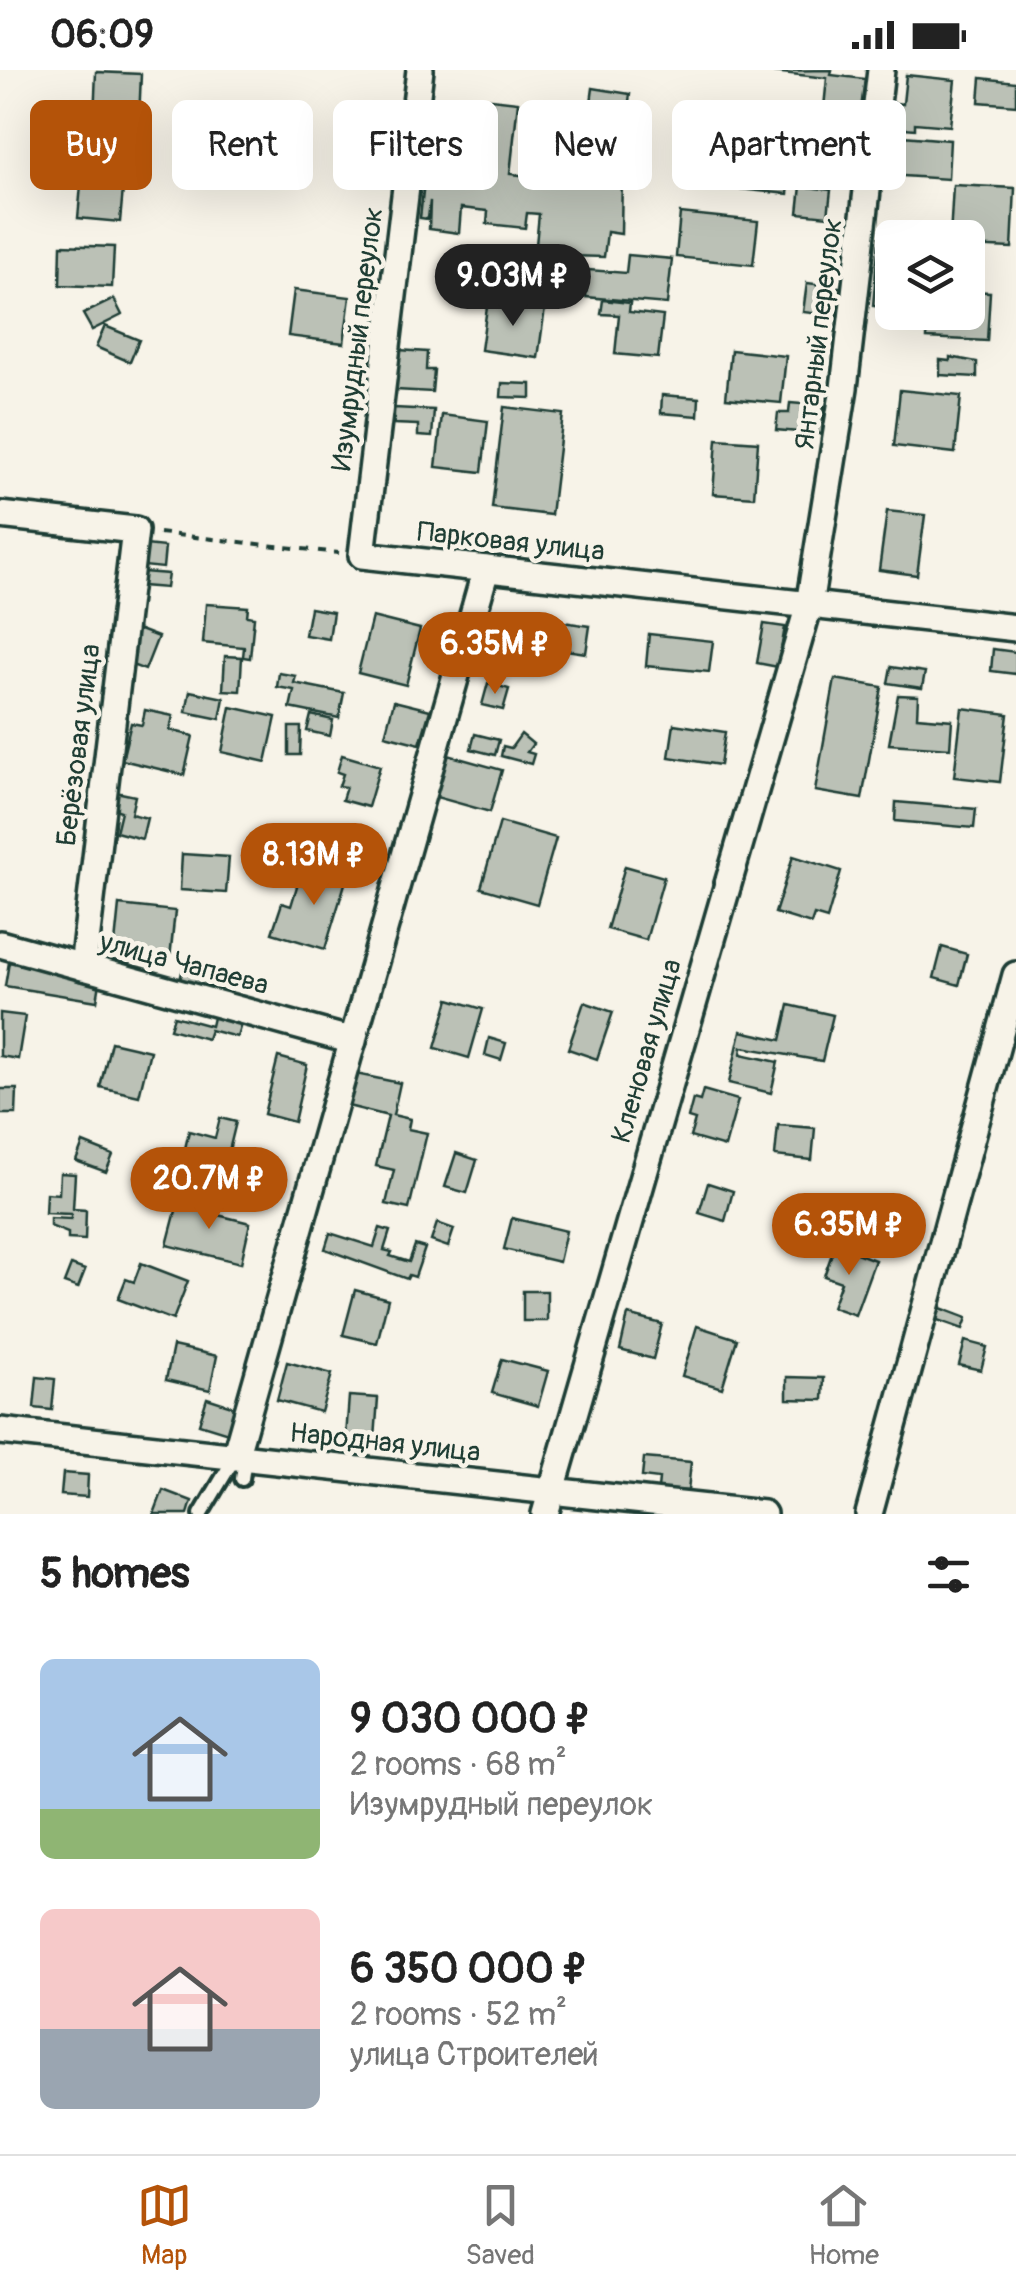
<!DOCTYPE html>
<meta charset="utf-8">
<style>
:root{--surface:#fff;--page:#f6f6f6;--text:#222;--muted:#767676;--line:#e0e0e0;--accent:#b45309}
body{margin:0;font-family:Pangolin,sans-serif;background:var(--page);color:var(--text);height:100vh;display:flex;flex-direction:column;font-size:38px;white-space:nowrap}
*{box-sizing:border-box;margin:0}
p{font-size:32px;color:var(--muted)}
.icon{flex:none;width:55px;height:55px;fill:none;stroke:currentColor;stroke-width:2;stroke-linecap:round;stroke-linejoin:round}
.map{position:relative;height:1444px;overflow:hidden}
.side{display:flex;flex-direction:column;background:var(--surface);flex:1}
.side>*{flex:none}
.guide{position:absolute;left:30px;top:30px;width:958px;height:90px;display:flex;gap:20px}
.tools{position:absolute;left:875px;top:150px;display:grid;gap:20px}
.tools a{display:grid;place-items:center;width:110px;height:110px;border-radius:15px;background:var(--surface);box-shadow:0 10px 40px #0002;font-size:50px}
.price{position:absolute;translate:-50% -85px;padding:0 22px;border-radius:35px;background:var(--accent);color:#fff;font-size:32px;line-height:65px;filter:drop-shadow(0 2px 5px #0008)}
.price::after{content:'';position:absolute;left:50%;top:60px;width:30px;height:22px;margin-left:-15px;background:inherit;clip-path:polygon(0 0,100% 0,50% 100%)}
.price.current{background:#222;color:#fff}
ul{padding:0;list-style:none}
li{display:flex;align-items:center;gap:30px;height:250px;padding:0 40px}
li span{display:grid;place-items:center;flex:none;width:280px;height:200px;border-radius:15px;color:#555}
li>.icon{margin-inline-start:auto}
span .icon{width:120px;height:120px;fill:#fffc;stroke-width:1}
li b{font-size:42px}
h2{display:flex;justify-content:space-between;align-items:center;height:120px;padding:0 40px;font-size:42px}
.pill{padding:0 35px;border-radius:15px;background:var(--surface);box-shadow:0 10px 40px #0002;font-size:35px;line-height:90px}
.pill.current{background:var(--accent);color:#fff}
.status{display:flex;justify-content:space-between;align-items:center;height:70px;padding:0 50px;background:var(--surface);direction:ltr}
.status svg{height:28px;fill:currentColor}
.tab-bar{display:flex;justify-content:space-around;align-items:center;height:140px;border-top:2px solid var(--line);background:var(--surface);font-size:28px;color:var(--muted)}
.tab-bar a{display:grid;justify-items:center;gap:5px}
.tab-bar .current{color:var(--accent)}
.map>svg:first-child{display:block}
.building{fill:#bbc1b6;stroke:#1f3d34;stroke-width:2.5}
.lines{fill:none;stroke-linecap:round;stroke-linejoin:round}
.service-casing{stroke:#1f3d34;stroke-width:20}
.minor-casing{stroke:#1f3d34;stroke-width:32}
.path{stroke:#1f3d34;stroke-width:4;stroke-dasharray:8 8;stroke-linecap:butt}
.service{stroke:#f7f3e8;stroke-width:12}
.minor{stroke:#f7f3e8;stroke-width:25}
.labels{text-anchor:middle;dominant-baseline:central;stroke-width:9;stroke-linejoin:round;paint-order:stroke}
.street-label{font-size:28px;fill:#1f3d34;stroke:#f7f3e8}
</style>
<div class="status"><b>06:09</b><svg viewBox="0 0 49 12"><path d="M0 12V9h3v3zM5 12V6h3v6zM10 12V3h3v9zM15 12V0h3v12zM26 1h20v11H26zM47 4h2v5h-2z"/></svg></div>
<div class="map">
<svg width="1016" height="1444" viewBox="0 0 1016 1444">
<rect width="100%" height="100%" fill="#f7f3e8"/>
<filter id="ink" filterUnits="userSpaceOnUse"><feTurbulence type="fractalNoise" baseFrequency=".01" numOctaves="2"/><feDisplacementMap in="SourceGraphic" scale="20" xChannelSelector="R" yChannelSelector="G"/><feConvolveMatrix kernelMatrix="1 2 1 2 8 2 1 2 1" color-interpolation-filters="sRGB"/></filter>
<g filter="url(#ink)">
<g class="building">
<polygon points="832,0 831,5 865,9 858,61 822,57 827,8 764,1"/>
<polygon points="96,2 141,4 139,49 94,47"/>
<polygon points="906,5 955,10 950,56 915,53 915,59 893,57 895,33 903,34"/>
<polygon points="981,8 1016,12 1016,35 979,32"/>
<polygon points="593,18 630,24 625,61 588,55"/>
<polygon points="482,28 518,32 510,104 584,112 585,98 622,102 621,164 607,162 604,187 535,185 539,144 527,143 525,158 487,154 488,141 461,138 459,163 429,159 430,131 428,149 420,148 424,112 435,118 437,98 450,100 452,83 439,82 442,52 479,56"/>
<polygon points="737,40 796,46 788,124 729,118"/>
<polygon points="891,65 950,70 948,109 888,105"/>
<polygon points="82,104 124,108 120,152 78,148"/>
<polygon points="953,115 1015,118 1012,178 968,176 968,168 950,168"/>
<polygon points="801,116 831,120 828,146 798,143"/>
<polygon points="680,143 758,151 753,195 676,187"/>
<polygon points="879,174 892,175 892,200 876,199"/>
<polygon points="61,175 114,177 112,217 60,215"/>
<polygon points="628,185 672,189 667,234 586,227 589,200 626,203"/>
<polygon points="876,201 892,203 892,238 873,236"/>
<polygon points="807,213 840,217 837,246 803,242"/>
<polygon points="294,220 350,227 344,273 288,266"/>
<polygon points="968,221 990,222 987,271 927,268 928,242 968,242"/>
<polygon points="114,229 122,245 92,260 83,244"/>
<polygon points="488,230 545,238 538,288 481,280"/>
<polygon points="603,230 630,233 629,242 663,246 658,288 615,284 619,245 601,244"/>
<polygon points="105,256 139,270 130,292 96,277"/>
<polygon points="399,280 427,282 426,300 434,300 432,322 396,320"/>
<polygon points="731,280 786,286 781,333 726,328"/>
<polygon points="950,287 977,292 977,307 940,305 940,290 950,291"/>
<polygon points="502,313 531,314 531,328 501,327"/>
<polygon points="900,320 961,326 955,383 894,376"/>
<polygon points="662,325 699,328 698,346 661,343"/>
<polygon points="790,333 824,336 822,364 776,360 778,343 789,343"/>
<polygon points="504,337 563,344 551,445 492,438"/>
<polygon points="394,338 434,340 432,367 418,366 418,355 394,354"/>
<polygon points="442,345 488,351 482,402 436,397"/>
<polygon points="717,369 758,372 754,427 713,424"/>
<polygon points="887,441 925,445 917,505 879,500"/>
<polygon points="136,474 165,477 163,498 133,495"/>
<polygon points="143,502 168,504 166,518 142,516"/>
<polygon points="206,534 248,537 247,546 254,547 250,588 243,587 244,577 203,573"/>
<polygon points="310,538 333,542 329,569 305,565"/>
<polygon points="372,547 420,559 406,615 358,603"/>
<polygon points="563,552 590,556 586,583 559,579"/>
<polygon points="764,554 785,557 778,597 757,593"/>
<polygon points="137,559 158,567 145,600 124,592"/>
<polygon points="649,564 713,571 709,602 646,596"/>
<polygon points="993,579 1016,582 1016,604 991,601"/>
<polygon points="225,586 242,587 240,621 223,620"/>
<polygon points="891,597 925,602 922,618 888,613"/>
<polygon points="279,603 296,606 294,613 344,623 339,648 290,638 294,620 277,617"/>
<polygon points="835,609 882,617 862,729 815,721"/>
<polygon points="488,613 509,619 503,640 482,635"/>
<polygon points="190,621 224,628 220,649 186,642"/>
<polygon points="898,625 918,626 917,647 952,650 950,678 889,674"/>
<polygon points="394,631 430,640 420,674 385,665"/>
<polygon points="231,637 276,647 266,692 222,682"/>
<polygon points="962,638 1008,644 1000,712 954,707"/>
<polygon points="145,640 173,646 170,660 193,666 184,705 122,690 131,653 142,655"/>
<polygon points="311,645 333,650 330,666 307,661"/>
<polygon points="674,654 725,662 720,695 669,687"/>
<polygon points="289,657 301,657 300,685 289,685"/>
<polygon points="475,664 499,670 495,685 471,679"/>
<polygon points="521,664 533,674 527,682 534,684 531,694 501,686 503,676 511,678"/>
<polygon points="342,685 380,696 368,737 342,730 346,717 339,716 343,704 337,702"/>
<polygon points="448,685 502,700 490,742 436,727"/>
<polygon points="116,722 135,726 131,744 147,748 142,769 116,762 121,741 112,738"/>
<polygon points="896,732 976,739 974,758 895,751"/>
<polygon points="500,752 556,768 537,834 481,818"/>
<polygon points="258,768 287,777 281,799 252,791"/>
<polygon points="182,784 229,787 226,823 180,820"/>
<polygon points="793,786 841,801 827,849 814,845 811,854 775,843"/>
<polygon points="337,790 351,794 325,879 272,863 282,833 291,836 298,813 315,818 322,795 334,799"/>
<polygon points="625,796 664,807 646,870 607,859"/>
<polygon points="119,835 175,841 170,889 114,883"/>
<polygon points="942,877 967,884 959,915 934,908"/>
<polygon points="9,892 101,907 97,931 5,916"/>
<polygon points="183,898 211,906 207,922 179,914"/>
<polygon points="449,929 483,939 469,988 435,978"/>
<polygon points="584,932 613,942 597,989 568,979"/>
<polygon points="789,935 833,945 822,991 742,977 741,984 778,992 771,1023 729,1013 741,961 781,970"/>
<polygon points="0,943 25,946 18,989 0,986"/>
<polygon points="214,943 242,951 237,967 210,960 207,969 170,959 174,946 211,956"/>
<polygon points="489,968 506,973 501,990 485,985"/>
<polygon points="111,972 150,981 139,1026 100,1017"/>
<polygon points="278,987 307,995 294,1052 264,1044"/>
<polygon points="351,1003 400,1013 393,1045 410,1049 408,1059 427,1063 409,1139 386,1134 394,1100 376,1096 388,1046 344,1035"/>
<polygon points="0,1019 17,1019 16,1044 0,1044"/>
<polygon points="703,1020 738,1030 725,1077 690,1067 695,1050 688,1048 693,1029 700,1031"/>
<polygon points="220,1048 236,1052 226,1093 184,1083 189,1061 215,1068"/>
<polygon points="778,1055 815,1058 812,1090 775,1086"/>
<polygon points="83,1073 113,1085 106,1102 76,1091"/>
<polygon points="456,1083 477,1090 467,1123 445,1117"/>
<polygon points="60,1103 75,1104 73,1139 86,1140 85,1170 68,1169 68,1163 50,1156 50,1148 71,1149 71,1144 45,1143 46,1123 59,1124"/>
<polygon points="708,1113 733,1121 725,1151 699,1143"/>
<polygon points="194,1129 221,1135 218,1145 250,1153 241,1193 167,1175 177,1137 192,1140"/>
<polygon points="512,1148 566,1161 559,1192 504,1179"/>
<polygon points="437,1153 454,1159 448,1177 431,1171"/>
<polygon points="380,1158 390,1161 384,1180 392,1182 390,1186 409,1192 415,1175 425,1178 415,1207 409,1205 407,1209 325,1179 330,1163 374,1177"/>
<polygon points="835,1175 875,1190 855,1245 832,1237 841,1212 824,1206"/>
<polygon points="141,1193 188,1211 173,1250 118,1229 126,1209 134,1212"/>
<polygon points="71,1195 85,1200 78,1218 64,1213"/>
<polygon points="355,1220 388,1229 377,1273 343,1265"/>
<rect x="523" y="1221" width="24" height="30"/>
<polygon points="930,1234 967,1248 963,1259 926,1246"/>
<polygon points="628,1245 662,1254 653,1289 620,1280"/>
<polygon points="697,1256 737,1269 722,1318 682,1306"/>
<polygon points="965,1271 987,1277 981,1300 959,1295"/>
<polygon points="173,1276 217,1286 210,1320 166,1310"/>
<polygon points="502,1289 548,1301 538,1336 492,1323"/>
<polygon points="287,1292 332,1304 321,1342 277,1330"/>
<polygon points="37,1307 55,1309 52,1340 34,1338"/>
<polygon points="787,1307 824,1308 823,1330 787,1329"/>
<polygon points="349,1326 378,1328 375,1369 346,1367"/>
<polygon points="207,1328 235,1337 228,1363 199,1354"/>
<polygon points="644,1388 691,1392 688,1421 658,1419 659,1409 642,1407"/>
<polygon points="63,1403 88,1405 87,1427 61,1425"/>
<polygon points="163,1420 192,1431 188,1444 154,1444"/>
</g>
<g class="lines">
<g class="service-casing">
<g id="service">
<polyline points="242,1409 245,1388"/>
<polyline points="201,1444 235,1387"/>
</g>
</g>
<g class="minor-casing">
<g id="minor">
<polyline points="420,0 362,485 1016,558"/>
<polyline points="0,445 135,460 83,897"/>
<polyline points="0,874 353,971"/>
<polyline points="0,1361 763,1444"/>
<polyline points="235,1387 486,499"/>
<polyline points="545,1444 809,535 844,318 881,0"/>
<polyline points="869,1444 1016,905"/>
</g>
</g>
<polyline class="path" points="159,463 339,483"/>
<use href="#service" class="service"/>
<use href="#minor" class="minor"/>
</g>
</g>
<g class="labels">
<g class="street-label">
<text transform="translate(819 264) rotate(-83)">Янтарный переулок</text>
<text transform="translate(358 269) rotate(-83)">Изумрудный переулок</text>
<text transform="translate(511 472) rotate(6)">Парковая улица</text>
<text transform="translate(79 675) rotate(-83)">Берёзовая улица</text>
<text transform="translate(184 894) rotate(15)">улица Чапаева</text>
<text transform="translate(647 981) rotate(-74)">Кленовая улица</text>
<text transform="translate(385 1373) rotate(6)">Народная улица</text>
</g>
</g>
</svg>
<div class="tools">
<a><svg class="icon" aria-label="layers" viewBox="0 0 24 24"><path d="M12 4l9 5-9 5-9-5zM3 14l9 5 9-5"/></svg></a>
</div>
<b class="price current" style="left:513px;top:259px">9.03M ₽</b>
<b class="price" style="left:495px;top:627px">6.35M ₽</b>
<b class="price" style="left:314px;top:838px">8.13M ₽</b>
<b class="price" style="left:209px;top:1162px">20.7M ₽</b>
<b class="price" style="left:849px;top:1208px">6.35M ₽</b>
<div class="guide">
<a class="pill current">Buy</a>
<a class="pill">Rent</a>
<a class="pill">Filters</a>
<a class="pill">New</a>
<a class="pill">Apartment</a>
</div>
</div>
<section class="side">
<h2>5 homes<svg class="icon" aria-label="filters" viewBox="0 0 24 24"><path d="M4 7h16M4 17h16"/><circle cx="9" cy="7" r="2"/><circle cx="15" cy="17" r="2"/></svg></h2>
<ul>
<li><span style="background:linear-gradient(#a9c7e8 75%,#8fb573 0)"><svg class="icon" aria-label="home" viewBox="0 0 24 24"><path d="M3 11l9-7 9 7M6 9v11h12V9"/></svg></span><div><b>9 030 000 ₽</b><p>2 rooms · 68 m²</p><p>Изумрудный переулок</p></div></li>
<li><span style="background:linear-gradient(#f6c9c9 60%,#9aa5b1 0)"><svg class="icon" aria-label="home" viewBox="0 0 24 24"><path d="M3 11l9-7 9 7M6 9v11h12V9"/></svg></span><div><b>6 350 000 ₽</b><p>2 rooms · 52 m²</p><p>улица Строителей</p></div></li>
</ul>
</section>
<nav class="tab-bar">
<a class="current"><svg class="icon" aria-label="map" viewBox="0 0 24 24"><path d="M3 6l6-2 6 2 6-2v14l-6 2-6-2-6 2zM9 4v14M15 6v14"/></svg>Map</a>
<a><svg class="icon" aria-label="saved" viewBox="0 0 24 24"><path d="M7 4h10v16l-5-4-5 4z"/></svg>Saved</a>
<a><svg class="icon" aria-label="home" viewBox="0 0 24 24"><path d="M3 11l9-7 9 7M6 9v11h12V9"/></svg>Home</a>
</nav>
